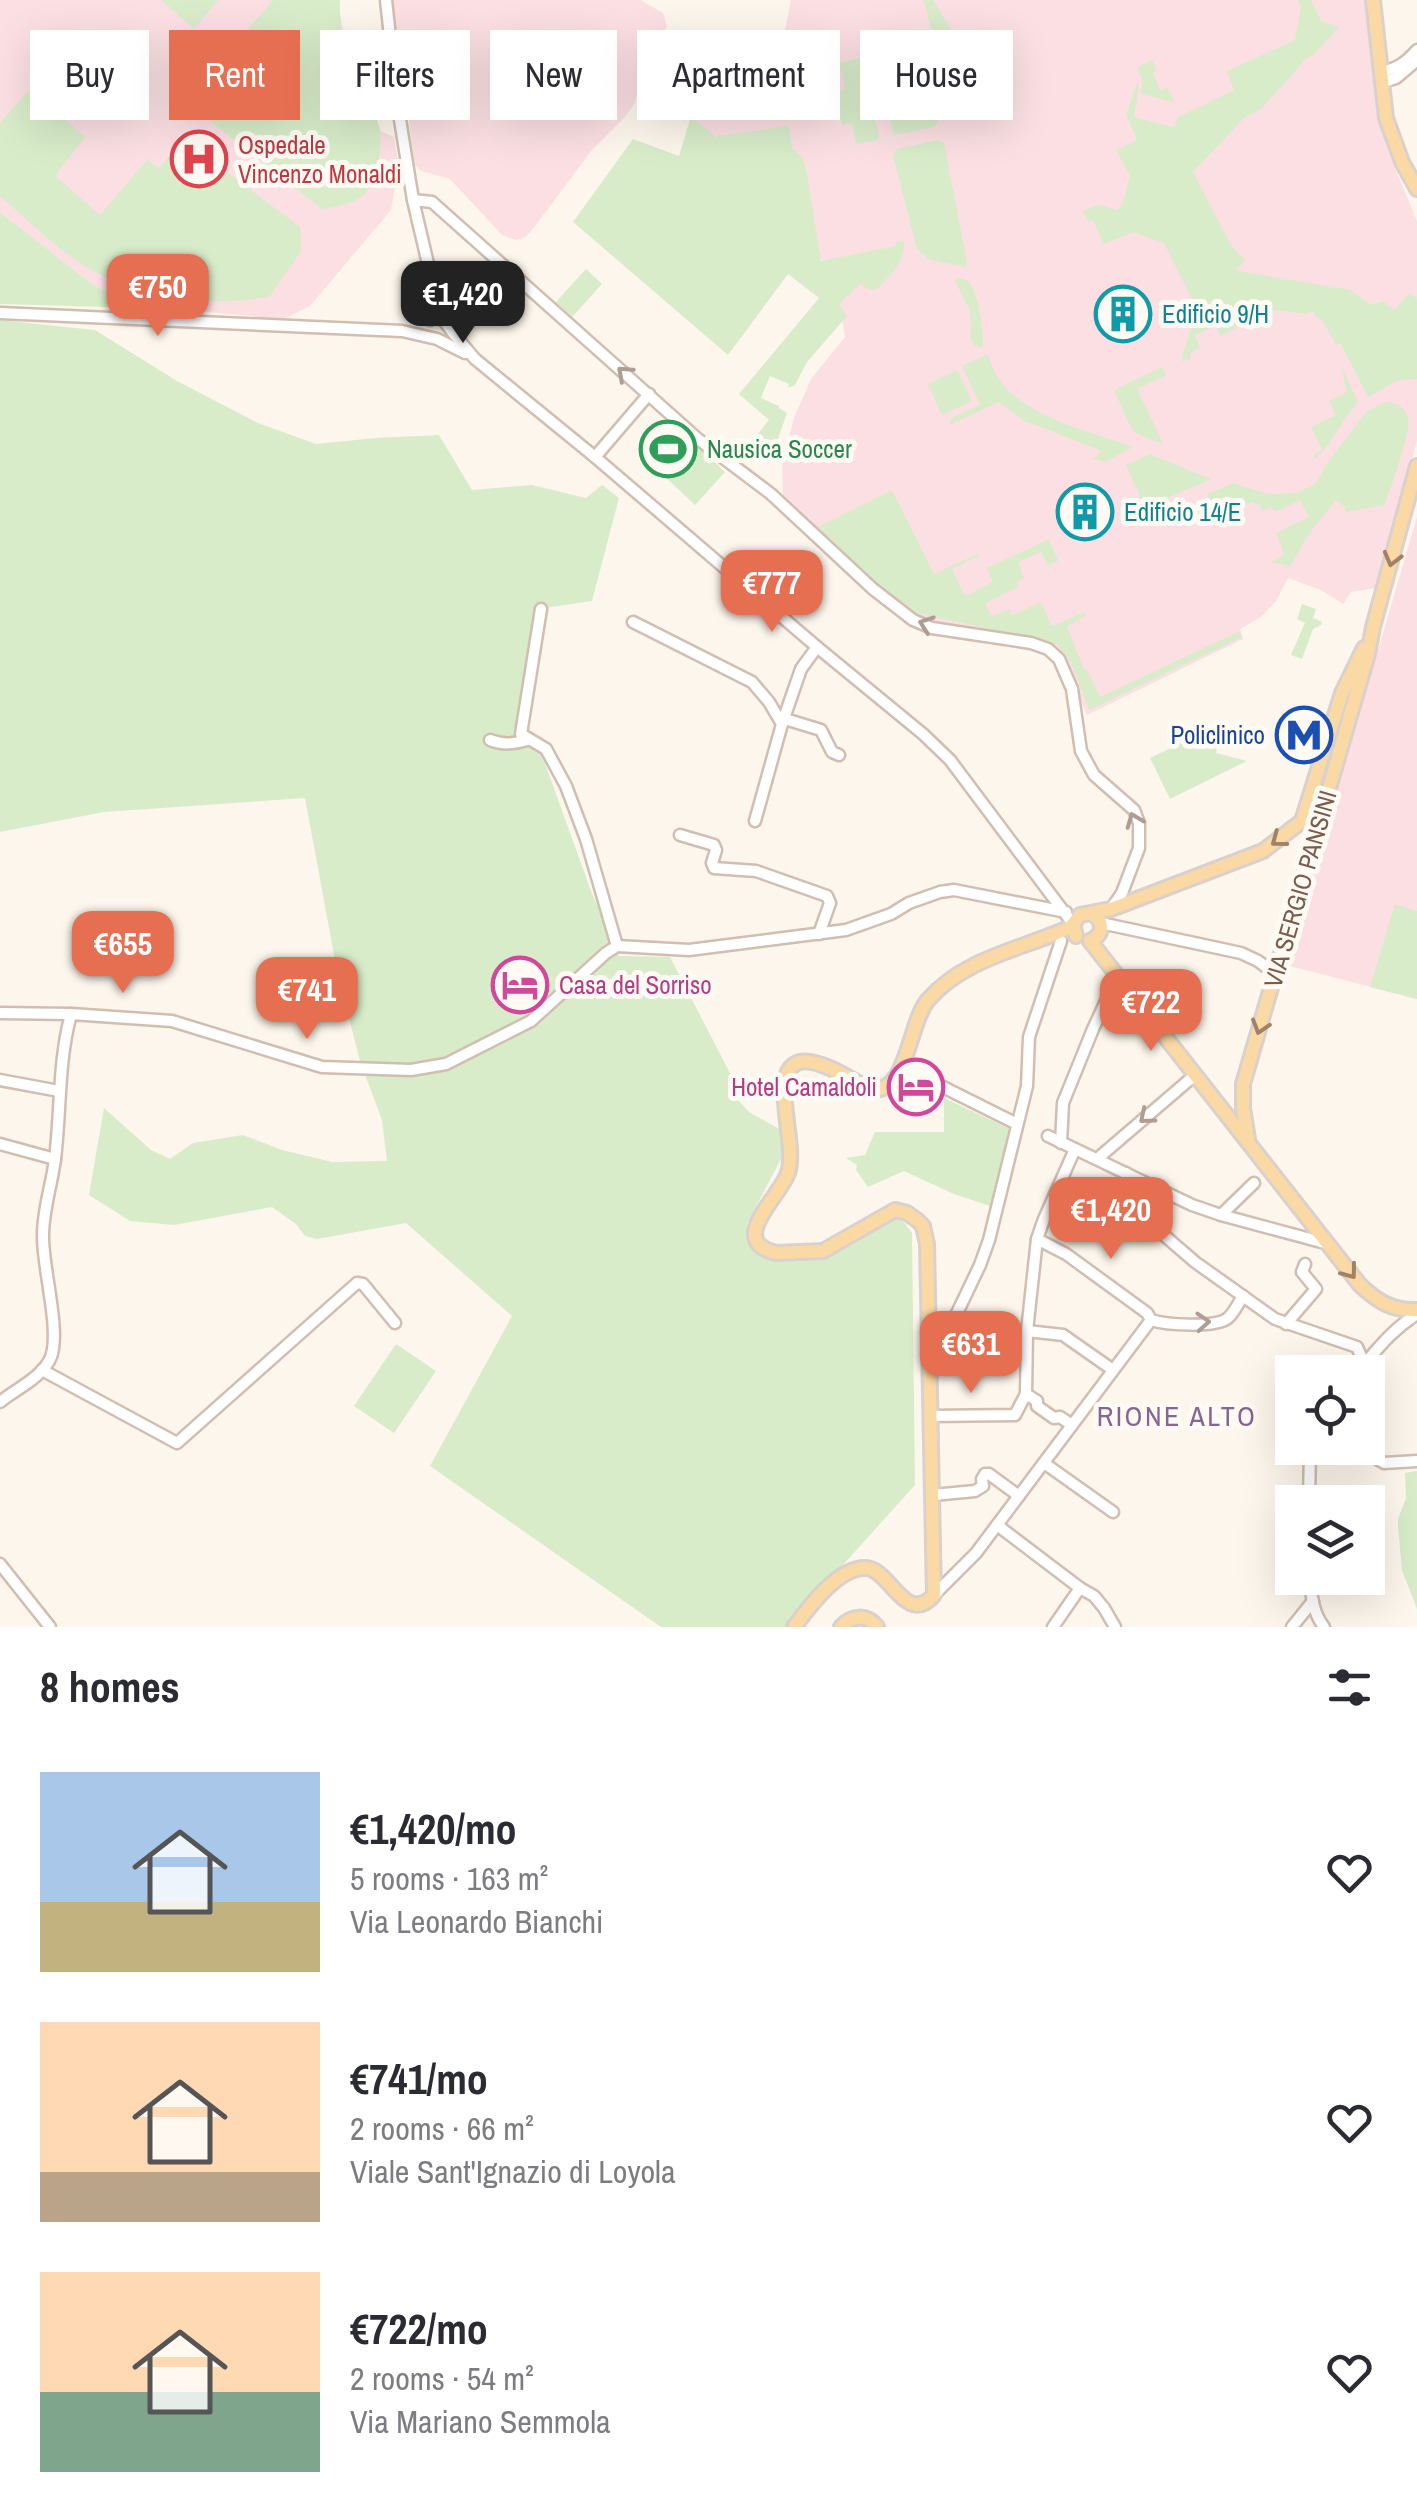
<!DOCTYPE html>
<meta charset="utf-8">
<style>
:root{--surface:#fff;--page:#f2f2f3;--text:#2b2b33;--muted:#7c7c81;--accent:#e76f51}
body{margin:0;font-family:"Archivo Narrow",sans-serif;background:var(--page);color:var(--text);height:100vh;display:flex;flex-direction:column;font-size:38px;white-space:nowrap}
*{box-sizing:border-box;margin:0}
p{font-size:32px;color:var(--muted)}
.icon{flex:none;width:55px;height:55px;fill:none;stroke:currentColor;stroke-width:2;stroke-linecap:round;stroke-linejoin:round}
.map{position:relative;height:1627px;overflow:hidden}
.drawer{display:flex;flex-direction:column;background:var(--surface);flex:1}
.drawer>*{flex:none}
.banner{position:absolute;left:30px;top:30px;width:1358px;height:90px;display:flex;gap:20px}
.buttons{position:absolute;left:1275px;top:1355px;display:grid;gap:20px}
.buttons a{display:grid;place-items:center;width:110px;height:110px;border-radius:0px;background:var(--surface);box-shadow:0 10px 40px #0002;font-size:50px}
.price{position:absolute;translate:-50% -85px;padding:0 22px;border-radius:20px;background:var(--accent);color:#fff;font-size:32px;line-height:65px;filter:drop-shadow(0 2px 5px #0008)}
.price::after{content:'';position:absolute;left:50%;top:60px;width:30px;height:22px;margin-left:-15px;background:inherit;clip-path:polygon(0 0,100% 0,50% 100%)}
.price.active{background:#222;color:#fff}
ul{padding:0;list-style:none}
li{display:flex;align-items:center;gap:30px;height:250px;padding:0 40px}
li span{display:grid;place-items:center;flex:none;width:280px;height:200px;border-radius:0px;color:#555}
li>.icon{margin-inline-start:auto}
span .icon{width:120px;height:120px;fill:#fffc;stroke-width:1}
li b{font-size:42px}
h2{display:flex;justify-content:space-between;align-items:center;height:120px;padding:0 40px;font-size:42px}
.chip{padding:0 35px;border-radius:0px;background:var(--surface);box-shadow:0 10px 40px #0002;font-size:35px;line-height:90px}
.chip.active{background:var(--accent);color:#fff}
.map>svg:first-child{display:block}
.medical{fill:#fbdfe3}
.green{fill:#d8ecc9}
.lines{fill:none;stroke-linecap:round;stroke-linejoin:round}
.minor-casing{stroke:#d1beb0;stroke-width:15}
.major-casing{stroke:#dad1cd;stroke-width:18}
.minor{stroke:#fff;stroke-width:10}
.major{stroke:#fbd9a5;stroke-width:12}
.oneway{stroke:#af9d94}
.oneway2{stroke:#a18267}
.labels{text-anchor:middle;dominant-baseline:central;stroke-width:10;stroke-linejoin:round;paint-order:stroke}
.health-label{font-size:25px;fill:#be3a42;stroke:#fffaf3;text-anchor:start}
.culture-label{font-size:25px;fill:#0d838f;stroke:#fffaf3;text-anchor:start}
.leisure-label{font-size:25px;fill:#27864d;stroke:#fffaf3;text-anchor:start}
.transit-label{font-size:25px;fill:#164399;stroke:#fffaf3;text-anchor:end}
.street-label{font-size:25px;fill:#7a5c4d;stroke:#fffaf3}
.hotel-label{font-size:25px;fill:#b23c85;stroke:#fffaf3;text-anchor:start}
.neighbourhood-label{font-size:28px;letter-spacing:2.5px;fill:#846695;stroke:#fffaf3}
</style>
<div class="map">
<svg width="1417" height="1627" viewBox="0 0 1417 1627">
<rect width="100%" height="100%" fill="#fdf6ec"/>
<g class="medical">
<polygon points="0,0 340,0 339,9 347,51 368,95 381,131 394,137 401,180 395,188 391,210 310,306 284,319 177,309 120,296 93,285 0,212"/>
<polygon points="392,0 640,0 663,13 667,26 657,45 645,56 635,103 625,117 592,150 532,230 525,237 516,240 502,235 450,179 421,171 415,165"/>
<polygon points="791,0 1365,0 1376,100 1388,151 1417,221 1417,441 1376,588 1351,592 1343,604 1321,590 1288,578 1276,601 1261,617 1240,629 1243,639 1087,715 1058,653 1048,645 1007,634 959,628 914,615 872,583 783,495 782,464 794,418 811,379 845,337 837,288 817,251 718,140 691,116 731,77 755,61 781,50"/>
<polygon points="1417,517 1417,999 1286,965"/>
</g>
<g class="green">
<polygon points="161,0 218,0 194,29"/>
<path d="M273 0H340C339 16 342 39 348 54 358 79 372 101 379 127 382 136 380 147 379 158 375 196 358 204 322 209L199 112 231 74 219 63Z"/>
<polygon points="924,0 933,0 954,34 955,49 940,48 935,44"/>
<polygon points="1298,0 1311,0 1321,21 1339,27 1314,54 1306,59 1261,109 1244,118 1193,172 1231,245 1245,260 1237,269 1238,271 1351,290 1370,305 1383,301 1394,310 1410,293 1417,299 1417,379 1399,380 1368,397 1341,344 1335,343 1322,320 1316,317 1313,311 1306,314 1274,310 1220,336 1216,326 1195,335 1200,348 1190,353 1191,358 1183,362 1182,357 1197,309 1164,243 1133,232 1104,244 1093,220 1088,221 1083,211 1098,205 1117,210 1123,203 1130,176 1116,150 1137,140 1126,115 1137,83 1139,84 1134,117 1174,127 1178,117 1234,90 1227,71 1295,40 1301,8"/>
<polygon points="837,54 840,63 860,58 879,136 877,140 856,144 852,123 842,125 836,93 845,90 842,71 832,72 828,56"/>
<polygon points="1152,60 1156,71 1153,72 1160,91 1167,87 1174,102 1141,94 1142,79 1137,67"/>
<path d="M30 89 85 137 55 176 100 215 147 160 159 168 183 139 300 227 301 251 270 296C212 310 127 295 77 261 50 243 25 217 0 196V123Z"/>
<polygon points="913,99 917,116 933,112 936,108 938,121 935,127 894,135 886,105"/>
<path d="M691 116 717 138V136L789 126 792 148 803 158 807 175 821 261 896 246V242L904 241C905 263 890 275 876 290L866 288 861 283 839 304 847 316 807 362 795 385 788 388 789 384 770 376 761 398 779 406V408L787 413 770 462 747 447 769 420 739 394 819 298 788 274 728 355 573 222 633 139 679 156Z"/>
<polygon points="938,140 944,143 945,148 967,263 966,267 930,260 917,249 893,156 897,149"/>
<polygon points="0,212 93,285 120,296 177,309 0,304"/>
<polygon points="586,269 602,284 572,317 556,302"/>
<path d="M958 278C960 279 964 279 966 280 979 288 984 334 983 347L975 346 971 340 970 310 955 281Z"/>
<polygon points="0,320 95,330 177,381 258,423 316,444 376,438 439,435 472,490 532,485 586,498 602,485 619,498 592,601 537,609 515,737 542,755 591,891 619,956 670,957 733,1079 736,1098 749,1112 781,1130 782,1157 747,1224 752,1247 767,1257 823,1257 891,1218 904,1222 912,1233 915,1485 787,1627 661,1627 430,1466 512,1316 406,1223 317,1239 305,1236 296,1224 272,1207 174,1225 130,1221 89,1195 104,1108 151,1150 170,1159 193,1143 243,1135 282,1150 332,1162 387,1161 382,1120 360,1061 337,971 305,798 104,812 0,832"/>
<path d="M988 354C990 361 993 370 997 376 1020 416 1092 432 1133 447L1105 462 1093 459 1102 451 1025 421 999 402 950 425 951 418 980 405 962 366Z"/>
<path d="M1340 363 1358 402C1342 419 1333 442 1316 458L1313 455 1322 450 1311 427 1336 415 1329 401 1347 392Z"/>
<polygon points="1162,367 1166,375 1137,389 1163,444 1133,432 1114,390"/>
<polygon points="957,370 972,401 942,415 928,384"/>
<path d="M1385 402C1396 402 1406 407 1408 419 1411 433 1390 489 1385 505L1345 512V507L1336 500 1309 534 1290 566 1271 562 1284 555 1276 533 1309 517 1300 500 1275 512 1272 507 1262 511 1259 503 1254 505 1252 502 1233 510 1236 518 1220 526 1207 494 1233 483 1268 494 1297 493 1315 484 1330 459 1367 411Z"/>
<polygon points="675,425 725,472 695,505 645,458"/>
<polygon points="1150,454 1211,479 1145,508 1126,465"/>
<polygon points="892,490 934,574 978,554 979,556 952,569 965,596 993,582 987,568 1049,539 1058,561 1048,565 1041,552 1018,562 1024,578 1017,582 1018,587 985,603 992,616 1010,609 1013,615 1041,602 1052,626 1084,612 1086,616 1067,626 1084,670 1087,669 1100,697 1240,631 1242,637 1089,710 1070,660 1057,644 917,613 872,584 818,527"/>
<polygon points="1302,604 1316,609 1313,618 1322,622 1321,625 1313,629 1302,659 1291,655 1305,623 1297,619"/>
<polygon points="1223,723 1216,753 1247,761 1170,799 1150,758"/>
<polygon points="1395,904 1417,911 1417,999 1370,987"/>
<polygon points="944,1098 1012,1130 993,1207 954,1194 904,1171 868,1187 856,1170 857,1165 846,1158 865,1155 875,1132 944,1132"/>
<polygon points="396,1344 436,1371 394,1433 354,1406"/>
<polygon points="1417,1471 1417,1609 1402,1570 1398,1527 1398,1519 1406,1498 1405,1473"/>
</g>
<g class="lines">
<g class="minor-casing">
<g id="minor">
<polyline points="386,0 397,101 413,200 433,285 445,322 453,333 475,359 595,457 817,647 923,734 950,760 1073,924"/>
<path d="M1383 71C1398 69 1407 61 1417 50"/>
<polyline points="1384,82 1396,78 1416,61"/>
<polyline points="413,200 432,202 698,439 771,494 873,589 913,620 932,628 1031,643 1048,649 1059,659 1072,689 1081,751 1094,775 1134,810 1139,823 1139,848 1122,893 1111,909"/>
<polyline points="0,313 402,331 437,339 465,353"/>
<polyline points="430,320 433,296"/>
<polyline points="595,457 649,394"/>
<polyline points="541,609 521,734 546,749 566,786 586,839 617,946"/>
<polyline points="633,622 752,682 769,702 782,724"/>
<polyline points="785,719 821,730 832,752 839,755"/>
<path d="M490 740C503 745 513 744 527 740"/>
<polyline points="755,821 782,724 801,669 817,647"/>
<polyline points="680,835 714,845 716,850 712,863 714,868 756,871 827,896 830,903 819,934"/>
<polyline points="1101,923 1241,953 1258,961 1266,967"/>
<polyline points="0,1013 71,1014 172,1021 322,1067 411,1070 446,1064 531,1021 606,953 617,946 689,950 846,930 891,914 909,903 940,892 954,890 1066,912"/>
<polyline points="901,1066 1013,1122"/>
<polyline points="0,1080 59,1091"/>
<polyline points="1048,1136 1192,1205 1221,1215 1325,1243"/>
<polyline points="1061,1143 1063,1103 1093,1029 1112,988 1120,979"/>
<polyline points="0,1144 55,1159"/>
<polyline points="1097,1159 1195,1075"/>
<polyline points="1126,1173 1129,1205 1195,1262 1275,1319 1357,1347 1361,1356 1358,1372"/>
<polyline points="1221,1215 1254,1183"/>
<path d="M1037 1239 1066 1254 1147 1313 1151 1320C1166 1325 1216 1328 1228 1318 1234 1313 1239 1302 1243 1296"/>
<polyline points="1286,1324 1316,1289 1302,1272 1305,1264"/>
<polyline points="1027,1331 1063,1335 1113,1370"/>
<polyline points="931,1345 941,1340 948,1332 980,1265 989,1240 1027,1086 1029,1037 1061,941"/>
<path d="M1361 1368C1379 1347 1393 1329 1417 1314"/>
<polyline points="42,1370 177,1443 357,1283 363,1284 395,1323"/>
<polyline points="1026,1394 1037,1401 1037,1406 1054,1418 1060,1417 1072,1425"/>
<path d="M0 1402C16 1389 43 1377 51 1357 61 1330 42 1266 43 1235 43 1209 52 1184 55 1159 61 1110 58 1062 71 1014"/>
<polyline points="931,1416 1015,1415 1026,1394 1027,1331 1037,1239 1044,1219 1075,1149"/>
<polyline points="1358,1448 1384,1463 1417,1461"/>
<polyline points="1044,1463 1113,1512"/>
<polyline points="933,1495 975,1491 983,1486 982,1479 985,1474 989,1474 1019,1496"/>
<polyline points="1309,1502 1310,1448"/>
<polyline points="997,1525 1080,1588 1053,1627"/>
<polyline points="0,1564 50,1627"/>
<path d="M1310 1578C1311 1595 1313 1613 1324 1627"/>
<polyline points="1080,1588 1094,1596 1104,1608 1115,1627"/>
<polyline points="934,1595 976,1553 1151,1320"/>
<polyline points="1292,1627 1313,1601"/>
</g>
</g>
<g class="major-casing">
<g id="major">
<polyline points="1373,0 1386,118 1402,162 1417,189"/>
<polyline points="1076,936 1073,924 1080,915 1111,909 1263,851 1302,821 1342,693 1364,648"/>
<path d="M1090 941 1360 1285C1377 1301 1392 1311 1417 1310"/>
<path d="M1090 941C1103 935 1105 923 1093 914"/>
<polyline points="1248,1139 1243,1108 1243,1084 1368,654 1373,627 1417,466"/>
<path d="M794 1627C809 1607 838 1567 866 1568 890 1569 906 1627 934 1595L927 1244 923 1226 917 1220 907 1213 895 1210 823 1251 776 1253C726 1241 780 1197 788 1173 798 1144 769 1075 797 1063 814 1055 853 1080 868 1089 908 1098 908 1023 928 1000 965 957 1024 949 1073 926"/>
<path d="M841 1627C852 1615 867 1614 877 1627"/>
</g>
</g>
<use href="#minor" class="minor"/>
<use href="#major" class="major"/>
</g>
<defs><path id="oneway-chevron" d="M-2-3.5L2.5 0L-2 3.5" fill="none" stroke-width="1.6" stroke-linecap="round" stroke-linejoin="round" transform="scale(2.5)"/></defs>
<g class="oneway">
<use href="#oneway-chevron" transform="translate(624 373) rotate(-138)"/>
<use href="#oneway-chevron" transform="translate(926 624) rotate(-160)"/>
<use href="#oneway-chevron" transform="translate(1134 820) rotate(-111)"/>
<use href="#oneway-chevron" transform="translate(1146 1117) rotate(140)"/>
<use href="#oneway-chevron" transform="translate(1203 1322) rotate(-4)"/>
</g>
<g class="oneway2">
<use href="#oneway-chevron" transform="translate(1392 559) rotate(105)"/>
<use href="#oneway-chevron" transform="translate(1278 840) rotate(143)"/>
<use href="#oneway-chevron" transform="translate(1260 1027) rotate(107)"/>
<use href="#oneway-chevron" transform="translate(1350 1272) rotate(53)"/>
</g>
<defs>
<g id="hospital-ring" transform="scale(2.875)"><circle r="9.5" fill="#fffaf3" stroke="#e0444e" stroke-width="1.5"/><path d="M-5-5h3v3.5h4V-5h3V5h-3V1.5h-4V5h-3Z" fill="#e0444e"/></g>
<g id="building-ring" transform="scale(2.875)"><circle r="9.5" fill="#fffaf3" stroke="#0f9aa8" stroke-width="1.5"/><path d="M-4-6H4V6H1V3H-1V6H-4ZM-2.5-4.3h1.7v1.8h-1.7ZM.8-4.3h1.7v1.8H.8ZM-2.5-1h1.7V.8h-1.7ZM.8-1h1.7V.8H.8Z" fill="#0f9aa8"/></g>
<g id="stadium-ring" transform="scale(2.875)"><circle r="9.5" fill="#fffaf3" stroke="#2e9e5b" stroke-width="1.5"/><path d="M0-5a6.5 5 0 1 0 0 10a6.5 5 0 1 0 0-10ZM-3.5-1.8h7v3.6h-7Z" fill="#2e9e5b"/></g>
<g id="metro-ring" transform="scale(2.875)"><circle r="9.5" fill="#fffaf3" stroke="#1a4fb4" stroke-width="1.5"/><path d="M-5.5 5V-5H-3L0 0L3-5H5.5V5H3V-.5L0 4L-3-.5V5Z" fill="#1a4fb4"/></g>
<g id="hotel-ring" transform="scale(2.875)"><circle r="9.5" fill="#fffaf3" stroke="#d1479c" stroke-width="1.5"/><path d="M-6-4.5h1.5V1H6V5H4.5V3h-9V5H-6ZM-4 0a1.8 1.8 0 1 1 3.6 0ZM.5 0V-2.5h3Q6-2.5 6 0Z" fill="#d1479c"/></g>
</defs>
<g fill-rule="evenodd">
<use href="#hospital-ring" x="199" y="159"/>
<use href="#building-ring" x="1123" y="314"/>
<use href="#stadium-ring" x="668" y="449"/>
<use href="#building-ring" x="1085" y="512"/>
<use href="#metro-ring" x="1304" y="735"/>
<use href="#hotel-ring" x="520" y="985"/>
<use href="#hotel-ring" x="916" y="1087"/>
</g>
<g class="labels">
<g class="health-label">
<text x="238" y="145">Ospedale<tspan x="238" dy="29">Vincenzo Monaldi</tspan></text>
</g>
<g class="culture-label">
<text x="1162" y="314">Edificio 9/H</text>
<text x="1124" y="512">Edificio 14/E</text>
</g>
<g class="leisure-label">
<text x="707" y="449">Nausica Soccer</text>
</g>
<g class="transit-label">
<text x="1265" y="735">Policlinico</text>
</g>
<g class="street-label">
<text transform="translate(1300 889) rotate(-74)">VIA SERGIO PANSINI</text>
</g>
<g class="hotel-label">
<text x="559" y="985">Casa del Sorriso</text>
<text x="877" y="1087" text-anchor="end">Hotel Camaldoli</text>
</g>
<g class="neighbourhood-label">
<text x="1177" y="1416">RIONE ALTO</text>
</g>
</g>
</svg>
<div class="buttons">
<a><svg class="icon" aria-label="locate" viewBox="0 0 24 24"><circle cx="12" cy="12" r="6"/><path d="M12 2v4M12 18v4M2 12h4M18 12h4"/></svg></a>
<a><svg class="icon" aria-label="layers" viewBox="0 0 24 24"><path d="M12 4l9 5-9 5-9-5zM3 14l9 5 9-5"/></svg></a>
</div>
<b class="price" style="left:158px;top:339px">€750</b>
<b class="price active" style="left:463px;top:346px">€1,420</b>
<b class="price" style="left:772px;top:635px">€777</b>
<b class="price" style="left:123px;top:996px">€655</b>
<b class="price" style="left:307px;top:1042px">€741</b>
<b class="price" style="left:1151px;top:1054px">€722</b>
<b class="price" style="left:1111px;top:1262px">€1,420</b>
<b class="price" style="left:971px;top:1396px">€631</b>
<div class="banner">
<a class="chip">Buy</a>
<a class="chip active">Rent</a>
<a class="chip">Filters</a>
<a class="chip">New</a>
<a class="chip">Apartment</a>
<a class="chip">House</a>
</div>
</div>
<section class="drawer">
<h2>8 homes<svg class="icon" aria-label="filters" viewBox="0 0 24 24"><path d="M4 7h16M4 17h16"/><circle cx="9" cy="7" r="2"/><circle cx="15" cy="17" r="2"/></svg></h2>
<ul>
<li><span style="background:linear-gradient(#a9c7e8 65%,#c2b280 0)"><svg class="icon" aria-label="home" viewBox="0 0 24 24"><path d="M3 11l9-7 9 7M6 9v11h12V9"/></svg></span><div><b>€1,420/mo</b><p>5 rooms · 163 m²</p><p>Via Leonardo Bianchi</p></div><svg class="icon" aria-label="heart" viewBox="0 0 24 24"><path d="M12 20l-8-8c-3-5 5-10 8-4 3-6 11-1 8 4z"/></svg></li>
<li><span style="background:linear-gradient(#ffd9b3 75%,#b9a48a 0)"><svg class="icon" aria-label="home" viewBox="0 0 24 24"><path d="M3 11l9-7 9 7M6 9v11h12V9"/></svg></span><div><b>€741/mo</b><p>2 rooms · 66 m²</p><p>Viale Sant'Ignazio di Loyola</p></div><svg class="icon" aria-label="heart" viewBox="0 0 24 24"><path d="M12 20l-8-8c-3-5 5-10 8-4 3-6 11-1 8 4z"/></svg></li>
<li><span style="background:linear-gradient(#ffd9b3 60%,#7fa58c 0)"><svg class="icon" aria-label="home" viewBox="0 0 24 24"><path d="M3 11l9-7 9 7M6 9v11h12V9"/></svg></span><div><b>€722/mo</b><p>2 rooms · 54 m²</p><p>Via Mariano Semmola</p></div><svg class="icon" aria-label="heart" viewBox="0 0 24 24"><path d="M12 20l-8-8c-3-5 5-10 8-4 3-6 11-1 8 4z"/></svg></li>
</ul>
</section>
